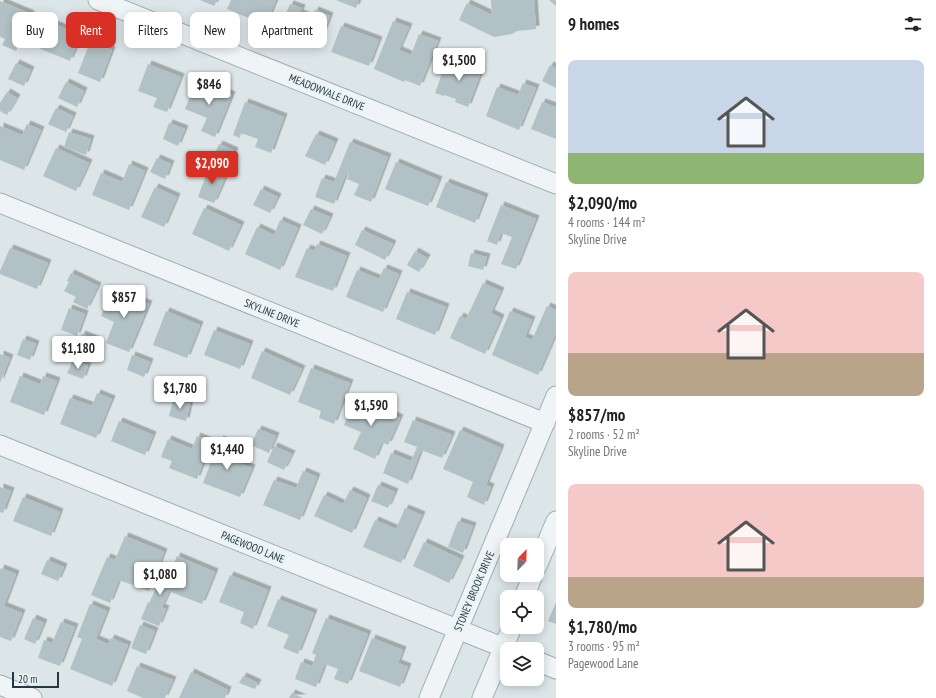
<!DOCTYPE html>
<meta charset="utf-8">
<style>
:root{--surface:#fff;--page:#f6f6f6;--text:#202124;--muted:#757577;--accent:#d93025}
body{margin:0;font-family:"PT Sans Narrow",sans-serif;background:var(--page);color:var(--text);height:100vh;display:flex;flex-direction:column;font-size:15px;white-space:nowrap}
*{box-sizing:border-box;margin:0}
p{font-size:13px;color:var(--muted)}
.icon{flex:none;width:22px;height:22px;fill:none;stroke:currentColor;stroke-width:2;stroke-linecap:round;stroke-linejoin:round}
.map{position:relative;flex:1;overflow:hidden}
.panel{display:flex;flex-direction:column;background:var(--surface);width:380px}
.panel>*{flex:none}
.hud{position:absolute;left:12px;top:12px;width:380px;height:36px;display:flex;gap:8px}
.needle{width:26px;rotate:23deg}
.fabs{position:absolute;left:500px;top:538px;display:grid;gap:8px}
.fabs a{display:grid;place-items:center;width:44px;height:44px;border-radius:8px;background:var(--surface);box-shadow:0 2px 10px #0003;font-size:20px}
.scale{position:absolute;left:12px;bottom:10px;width:47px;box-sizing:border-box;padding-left:4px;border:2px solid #24393f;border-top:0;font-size:11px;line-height:14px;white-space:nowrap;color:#24393f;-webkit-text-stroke:3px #ebf3f5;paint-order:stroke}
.price{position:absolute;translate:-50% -34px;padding:0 9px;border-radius:4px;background:#fff;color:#222;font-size:13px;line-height:26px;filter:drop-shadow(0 1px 2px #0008)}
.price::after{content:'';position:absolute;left:50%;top:24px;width:12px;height:9px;margin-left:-6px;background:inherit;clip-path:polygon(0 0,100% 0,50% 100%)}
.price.current{background:var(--accent);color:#fff}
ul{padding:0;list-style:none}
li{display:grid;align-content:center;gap:8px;height:212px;padding:0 12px}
li span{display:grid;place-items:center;height:124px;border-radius:8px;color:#555}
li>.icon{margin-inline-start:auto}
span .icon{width:72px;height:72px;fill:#fffc;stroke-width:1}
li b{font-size:17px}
h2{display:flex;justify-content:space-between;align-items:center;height:48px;padding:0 12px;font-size:17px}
.tag{padding:0 14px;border-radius:8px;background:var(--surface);box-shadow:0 2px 10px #0003;font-size:14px;line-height:36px}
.tag.current{background:var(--accent);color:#fff}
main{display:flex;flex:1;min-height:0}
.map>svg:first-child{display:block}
.building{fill:#b2c1c5;filter:url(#shadow)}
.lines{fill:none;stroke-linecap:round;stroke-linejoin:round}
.minor-casing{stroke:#a1aeb2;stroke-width:21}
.minor{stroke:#eff4f6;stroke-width:19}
.labels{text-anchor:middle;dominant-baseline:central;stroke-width:4;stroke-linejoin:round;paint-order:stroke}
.street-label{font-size:11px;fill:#24393f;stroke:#ebf3f5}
</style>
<main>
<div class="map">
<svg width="556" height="698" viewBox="0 0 556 698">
<defs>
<filter id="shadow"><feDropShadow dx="3.5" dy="-3.5" stdDeviation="0" flood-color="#0004"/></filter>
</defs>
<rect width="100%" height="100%" fill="#dce5e8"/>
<g class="building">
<polygon points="200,0 217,0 214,6"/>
<polygon points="231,0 276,0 266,25 227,9"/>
<polygon points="336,0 359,0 356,8"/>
<polygon points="491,0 534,0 536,29 517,31 512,34 494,37 459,20 467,3 492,15"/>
<polygon points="549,0 556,0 556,6"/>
<polygon points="0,1 31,14 16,51 2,45 5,39 0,37"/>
<polygon points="290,4 302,8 300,13 312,18 315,10 330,16 319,44 299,36 303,26 284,18"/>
<polygon points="39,18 81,35 70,61 29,44"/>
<polygon points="393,21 409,27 399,50 411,55 419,34 438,41 420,86 405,80 404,82 374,69"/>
<polygon points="341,26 379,40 369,66 331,52"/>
<polygon points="90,42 112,50 100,82 78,73"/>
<polygon points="456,60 482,70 468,107 455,102 456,99 444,95 444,96 435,93 445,65 453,68"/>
<polygon points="16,63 31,70 24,86 8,79"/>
<polygon points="148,64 181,77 167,112 153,107 157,98 138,91"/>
<polygon points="550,65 556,68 556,88 542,81"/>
<polygon points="196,81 232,95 215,137 201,131 207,118 185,109"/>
<polygon points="66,82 84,91 77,107 58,98"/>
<polygon points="523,83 536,88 519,130 486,116 497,87 518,95"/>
<polygon points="7,92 17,98 7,115 0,111 0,103"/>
<polygon points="245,102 284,117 271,153 255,147 258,139 241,133 240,138 233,135"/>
<polygon points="542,102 556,107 555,111 556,112 556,139 531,129"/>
<polygon points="56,108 73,116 66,132 48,124"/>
<polygon points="169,123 185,129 178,146 163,139"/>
<polygon points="27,124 41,130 24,170 0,160 0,126 22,135"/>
<polygon points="69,132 91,139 86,155 64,147"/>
<polygon points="316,134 335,142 325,165 305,156"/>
<polygon points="350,142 388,157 371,202 354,195 359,184 347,179 349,175 346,174 334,204 315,197 322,178 334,182"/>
<polygon points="219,144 235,151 228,168 212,161"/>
<polygon points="56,148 89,163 76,191 43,176"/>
<polygon points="157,158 171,164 165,179 150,172"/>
<polygon points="396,162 439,180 428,206 385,189"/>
<polygon points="129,164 145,171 129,210 92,195 101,173 122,182"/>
<polygon points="209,167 227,174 214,203 198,197"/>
<polygon points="446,182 485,197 475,223 436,207"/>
<polygon points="155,187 177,197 164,227 141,217"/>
<polygon points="261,189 278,197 270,213 253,205"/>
<polygon points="501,205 536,219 516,269 501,264 512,237 501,233 497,245 487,241"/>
<polygon points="204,208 241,225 229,251 192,234"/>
<polygon points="311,209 330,217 322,234 303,225"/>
<polygon points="280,220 298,228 280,270 245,254 257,227 274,235"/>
<polygon points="362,230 393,244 385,260 355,245"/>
<polygon points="317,244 347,256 333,291 295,277 307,248 314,251"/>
<polygon points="10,248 48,263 37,289 0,274 0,271"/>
<polygon points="415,251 427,258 419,272 407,265"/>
<polygon points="471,253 487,257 483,270 468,266"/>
<polygon points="384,268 399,274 383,312 346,297 357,270 379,279"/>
<polygon points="71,273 98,286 87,309 73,302 76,297 64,291 69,282 67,281"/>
<polygon points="483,283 501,291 491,313 501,318 485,354 450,338 460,316 466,319"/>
<polygon points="112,290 149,304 129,352 106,343 114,322 101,316"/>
<polygon points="407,292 446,307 435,335 396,319"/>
<polygon points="547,306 556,310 556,333 538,375 492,355 510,311 532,320 525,337 532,340"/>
<polygon points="69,308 85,314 77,336 61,330"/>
<polygon points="166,311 200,325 187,358 153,345"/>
<polygon points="214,330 250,344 240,369 204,355"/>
<polygon points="82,334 99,341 93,357 75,350"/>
<polygon points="23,339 36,344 30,360 17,355"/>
<polygon points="262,351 302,369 290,395 251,378"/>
<polygon points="0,354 10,358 0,383"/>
<polygon points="132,355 150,362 144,377 127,370"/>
<polygon points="73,360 88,366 83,379 67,373"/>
<polygon points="311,368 350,383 334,424 319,418 321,411 298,402"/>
<polygon points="20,376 40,384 43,376 57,381 44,415 10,402"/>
<polygon points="97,393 112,399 96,438 60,424 70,398 92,406"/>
<polygon points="355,399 400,418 388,445 382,442 375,459 353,449 361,432 344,425"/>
<polygon points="173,400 190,404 186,421 169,416"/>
<polygon points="413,420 452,435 442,458 421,450 408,484 383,473 391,453 411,461 417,447 404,442"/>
<polygon points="119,421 153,435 145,455 111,441"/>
<polygon points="258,429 276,436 269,453 251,445"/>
<polygon points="460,430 501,448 486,485 491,487 484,505 467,497 473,482 443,469"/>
<polygon points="197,436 211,442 197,479 169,468 172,461 161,457 168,439 192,449"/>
<polygon points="220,439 235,445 229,459 252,468 240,497 203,483"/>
<polygon points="274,446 292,454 284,470 267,462"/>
<polygon points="303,471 317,477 300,520 263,505 274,480 296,488"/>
<polygon points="378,485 395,492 388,508 371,501"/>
<polygon points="0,487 11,491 3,513 0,512"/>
<polygon points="350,490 367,498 352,533 314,516 324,495 343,504"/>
<polygon points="23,497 60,512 51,536 13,521"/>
<polygon points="405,508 422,515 401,563 363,547 375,520 396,529"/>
<polygon points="458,521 473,526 463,553 448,547"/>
<polygon points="125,536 164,552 149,591 119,580 110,603 91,595 107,557 115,560"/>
<polygon points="424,542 461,559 449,583 413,566"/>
<polygon points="177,556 215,572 202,604 163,589"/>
<polygon points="47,560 64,567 58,581 41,574"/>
<polygon points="1,568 16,574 4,606 22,613 11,641 0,637 0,570"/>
<polygon points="230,575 268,590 253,629 240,623 244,612 219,602"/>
<polygon points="157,586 169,592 162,607 150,601"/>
<polygon points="278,599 314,613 298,654 283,648 289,635 267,626"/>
<polygon points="148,602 166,609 159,626 141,619"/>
<polygon points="556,602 556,624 548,621"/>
<polygon points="90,604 107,611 96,639 108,644 111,638 128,645 112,686 70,669 82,639 77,637"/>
<polygon points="33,618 44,623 35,644 24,639"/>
<polygon points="326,618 368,634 348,684 334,679 338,669 325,664 316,687 295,679 301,662 312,666 316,655 312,653"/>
<polygon points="61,622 75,627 60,666 38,658 44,640 52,643"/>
<polygon points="140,625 155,631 146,654 131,648"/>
<polygon points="372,638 403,650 398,663 408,667 400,687 359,671"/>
<polygon points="137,666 173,680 165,698 143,698 127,691"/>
<polygon points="191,672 228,690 225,698 179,698"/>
<polygon points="243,676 258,683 255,689 239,683"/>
<polygon points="292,693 303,698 289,698"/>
</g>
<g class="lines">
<g class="minor-casing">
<g id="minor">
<polyline points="98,0 556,184"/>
<polyline points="0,203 545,423"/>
<polyline points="0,445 507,649"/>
<polyline points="537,566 556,521"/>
<polyline points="524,597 533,575"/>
<polyline points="537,661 556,669"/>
<polyline points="0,685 32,698"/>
<polyline points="429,698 556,396"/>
<polyline points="482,698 512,627"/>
</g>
</g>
<use href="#minor" class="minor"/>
</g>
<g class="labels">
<g class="street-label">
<text transform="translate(327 92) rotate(22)">MEADOWVALE DRIVE</text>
<text transform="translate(272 313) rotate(22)">SKYLINE DRIVE</text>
<text transform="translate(253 547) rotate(22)">PAGEWOOD LANE</text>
<text transform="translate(474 591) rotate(-67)">STONEY BROOK DRIVE</text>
</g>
</g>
</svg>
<div class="fabs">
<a><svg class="needle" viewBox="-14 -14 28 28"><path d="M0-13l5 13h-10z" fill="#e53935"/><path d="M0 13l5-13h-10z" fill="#757577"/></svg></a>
<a><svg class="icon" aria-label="locate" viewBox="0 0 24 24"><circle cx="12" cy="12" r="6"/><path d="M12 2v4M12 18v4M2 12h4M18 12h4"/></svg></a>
<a><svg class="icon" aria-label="layers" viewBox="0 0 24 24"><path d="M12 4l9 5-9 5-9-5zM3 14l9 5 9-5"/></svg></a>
</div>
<div class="scale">20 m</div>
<b class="price" style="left:459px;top:82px">$1,500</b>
<b class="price" style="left:209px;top:106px">$846</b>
<b class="price current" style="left:212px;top:185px">$2,090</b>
<b class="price" style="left:124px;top:319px">$857</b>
<b class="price" style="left:78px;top:370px">$1,180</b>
<b class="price" style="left:180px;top:410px">$1,780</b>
<b class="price" style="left:371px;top:427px">$1,590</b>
<b class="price" style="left:227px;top:471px">$1,440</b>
<b class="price" style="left:160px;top:596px">$1,080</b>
<div class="hud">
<a class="tag">Buy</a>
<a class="tag current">Rent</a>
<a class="tag">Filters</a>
<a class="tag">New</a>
<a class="tag">Apartment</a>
</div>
</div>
<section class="panel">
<h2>9 homes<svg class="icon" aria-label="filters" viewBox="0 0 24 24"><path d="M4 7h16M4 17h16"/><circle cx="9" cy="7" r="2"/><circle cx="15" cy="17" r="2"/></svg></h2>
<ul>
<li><span style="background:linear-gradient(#c9d6e8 75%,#8fb573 0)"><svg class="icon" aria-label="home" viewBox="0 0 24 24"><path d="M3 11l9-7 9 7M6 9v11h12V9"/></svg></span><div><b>$2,090/mo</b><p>4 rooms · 144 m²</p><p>Skyline Drive</p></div></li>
<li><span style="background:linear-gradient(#f6c9c9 65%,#b9a48a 0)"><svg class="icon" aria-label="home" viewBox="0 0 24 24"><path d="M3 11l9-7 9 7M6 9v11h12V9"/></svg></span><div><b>$857/mo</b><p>2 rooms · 52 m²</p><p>Skyline Drive</p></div></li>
<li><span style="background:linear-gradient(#f6c9c9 75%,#b9a48a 0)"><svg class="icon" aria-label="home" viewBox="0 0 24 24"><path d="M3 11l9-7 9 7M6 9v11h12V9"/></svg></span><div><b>$1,780/mo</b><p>3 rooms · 95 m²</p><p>Pagewood Lane</p></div></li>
</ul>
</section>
</main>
